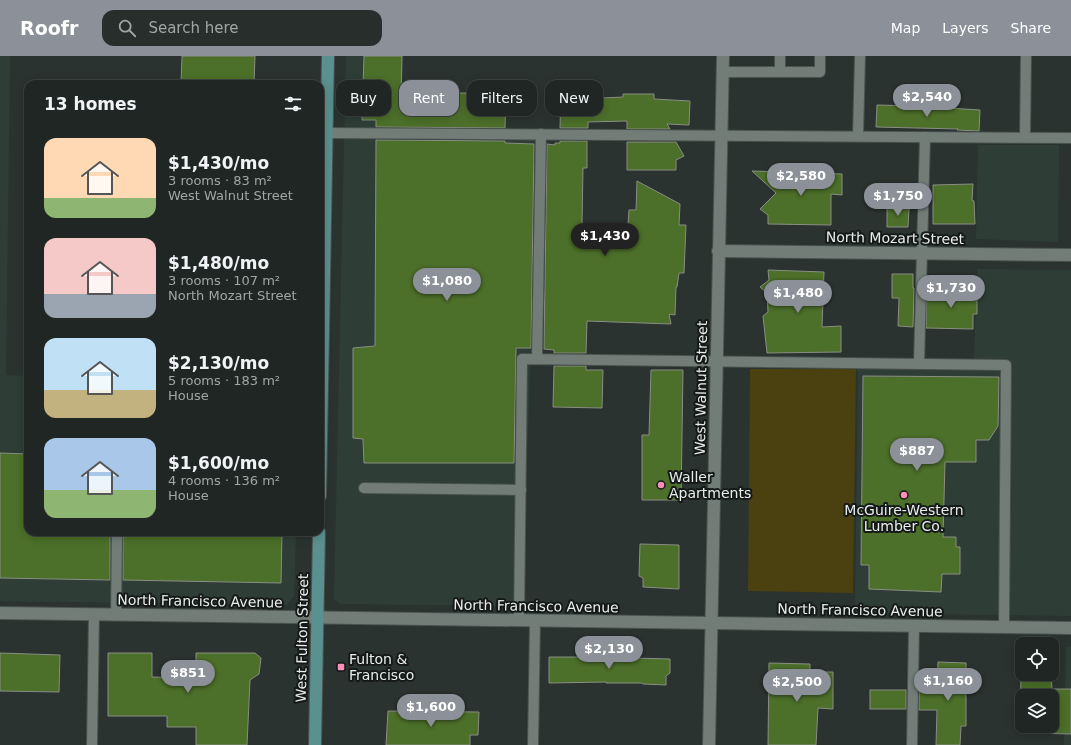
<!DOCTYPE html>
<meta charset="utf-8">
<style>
:root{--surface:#202623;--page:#282e2b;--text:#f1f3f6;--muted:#a2a5a6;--line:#3d4341;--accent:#8c9099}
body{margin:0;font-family:"DejaVu Sans",sans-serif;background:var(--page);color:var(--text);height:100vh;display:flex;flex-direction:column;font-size:15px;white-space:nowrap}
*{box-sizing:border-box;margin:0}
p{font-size:13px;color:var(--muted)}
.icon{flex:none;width:22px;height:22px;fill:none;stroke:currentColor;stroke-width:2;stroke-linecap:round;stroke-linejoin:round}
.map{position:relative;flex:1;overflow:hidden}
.panel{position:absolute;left:24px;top:24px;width:300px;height:456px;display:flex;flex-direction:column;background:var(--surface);border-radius:12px;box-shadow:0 2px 10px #0003,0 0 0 1px var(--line)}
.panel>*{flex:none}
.hud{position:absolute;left:336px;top:24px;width:380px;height:36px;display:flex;gap:8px}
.buttons{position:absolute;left:1015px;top:581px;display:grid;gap:8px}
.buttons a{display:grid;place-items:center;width:44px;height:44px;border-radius:8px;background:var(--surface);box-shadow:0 2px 10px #0003,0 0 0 1px var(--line);font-size:20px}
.price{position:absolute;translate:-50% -34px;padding:0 9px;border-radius:14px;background:var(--accent);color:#fff;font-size:13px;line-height:26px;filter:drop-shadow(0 1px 2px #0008)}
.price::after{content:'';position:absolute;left:50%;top:24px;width:12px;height:9px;margin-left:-6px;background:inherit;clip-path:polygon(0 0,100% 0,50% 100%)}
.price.current{background:#222;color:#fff}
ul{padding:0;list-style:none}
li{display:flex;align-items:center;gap:12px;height:100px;padding:0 20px}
li span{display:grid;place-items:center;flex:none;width:112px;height:80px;border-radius:12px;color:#555}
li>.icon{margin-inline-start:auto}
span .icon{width:48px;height:48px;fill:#fffc;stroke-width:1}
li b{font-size:17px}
h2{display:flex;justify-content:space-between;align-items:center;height:48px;padding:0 20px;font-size:17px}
.tag{padding:0 14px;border-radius:12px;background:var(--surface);box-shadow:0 2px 10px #0003,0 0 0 1px var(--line);font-size:14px;line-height:36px}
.tag.current{background:var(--accent);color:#fff}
header{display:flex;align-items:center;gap:24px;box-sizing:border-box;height:56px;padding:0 20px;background:var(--accent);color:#fff}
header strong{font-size:19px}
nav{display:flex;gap:22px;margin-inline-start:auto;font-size:14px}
.search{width:280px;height:36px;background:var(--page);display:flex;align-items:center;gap:10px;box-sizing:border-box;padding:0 14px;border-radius:12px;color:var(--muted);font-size:15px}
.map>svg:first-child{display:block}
.built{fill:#2e3e37}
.green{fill:#4a4010}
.building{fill:#4c6f29;stroke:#898e85;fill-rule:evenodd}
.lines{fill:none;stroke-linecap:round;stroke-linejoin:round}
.lane-casing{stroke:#4a524e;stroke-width:12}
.street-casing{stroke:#4a524e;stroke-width:14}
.secondary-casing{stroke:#4a524e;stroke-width:14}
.lane{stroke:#727d78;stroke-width:10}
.street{stroke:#727d78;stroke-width:12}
.secondary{stroke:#5a908f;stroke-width:12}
.poi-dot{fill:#ff8ebb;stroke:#151918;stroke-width:1.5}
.labels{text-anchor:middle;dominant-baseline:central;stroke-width:4;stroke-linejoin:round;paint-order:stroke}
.street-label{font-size:14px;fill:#e8eeeb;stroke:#151918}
.poi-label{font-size:14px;fill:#e8eeeb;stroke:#151918;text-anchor:start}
</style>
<header>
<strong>Roofr</strong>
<div class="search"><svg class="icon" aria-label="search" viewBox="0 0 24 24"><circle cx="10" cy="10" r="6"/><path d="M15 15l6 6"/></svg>Search here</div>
<nav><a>Map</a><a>Layers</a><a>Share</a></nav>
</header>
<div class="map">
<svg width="1071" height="689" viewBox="0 0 1071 689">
<rect width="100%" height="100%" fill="#2a332f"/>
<g class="built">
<polygon points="0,0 10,0 6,319 28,320 28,476 296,476 294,540 287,549 0,545"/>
<polygon points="346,0 403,0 402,74 537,75 523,550 341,548 334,543"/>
<polygon points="978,89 1059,89 1058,186 976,183"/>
<polygon points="977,213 1071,214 1071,560 855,557 858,304 974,305"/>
<polygon points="1066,591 1071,591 1071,689 1064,689"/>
</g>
<polygon class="green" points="750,313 856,313 853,537 748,535"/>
<g class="building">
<polygon points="182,0 255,0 254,28 181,28"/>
<polygon points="364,0 402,0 401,39 455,39 455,37 484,37 484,36 506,37 505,72 376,71 376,64 362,64"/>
<polygon points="561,33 582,34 582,43 623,41 623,38 654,38 654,43 690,45 689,69 667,68 670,73 627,73 627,65 588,66 588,72 560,72"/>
<polygon points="877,49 916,50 980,54 979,75 957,74 958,73 876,71"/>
<polygon points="376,84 505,85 505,87 534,88 531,292 516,292 514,407 364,407 363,383 353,382 353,292 375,290"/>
<polygon points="560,85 587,85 587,112 583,112 582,168 628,168 629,154 636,154 637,125 680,148 679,169 686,169 684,217 679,217 677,231 676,231 675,259 669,258 671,268 587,265 586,297 554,297 554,294 544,293 547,88 555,89 555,87 560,87"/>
<polygon points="627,86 676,86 684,100 676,104 676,114 627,114"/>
<polygon points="752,115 842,118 842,139 831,138 831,169 768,168 768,159 760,153 776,137"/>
<polygon points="973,128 972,144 974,145 975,168 933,168 933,129"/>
<polygon points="887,151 909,152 908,171 887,171"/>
<polygon points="768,214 824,216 822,271 841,270 841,296 767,297 763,260 768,256 767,237 760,231 769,224"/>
<polygon points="892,218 913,218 913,232 914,232 913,271 898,270 899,242 892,242"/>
<polygon points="927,233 977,235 977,258 973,258 973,273 926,272"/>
<polygon points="554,310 586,310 586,314 603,314 602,352 553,351"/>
<polygon points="651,314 683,314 681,444 642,444 642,379 649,379"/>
<polygon points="863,320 999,321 998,370 989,384 976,384 976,406 945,406 943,481 956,481 956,491 960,491 960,518 942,518 941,536 869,533 869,509 861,509"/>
<polygon points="0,397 28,398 28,476 110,476 110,524 0,522"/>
<polygon points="123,476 282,476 281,527 123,524"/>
<polygon points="640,488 679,489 679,533 643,531 643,522 639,520"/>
<polygon points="0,597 60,599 59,636 0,635"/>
<polygon points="108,597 152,597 152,621 196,622 196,597 255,597 261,602 259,618 250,624 247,689 196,689 196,671 167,671 167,660 108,660"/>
<polygon points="549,601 598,601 670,603 670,617 666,620 666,629 643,628 642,627 606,627 606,626 549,627"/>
<polygon points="938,606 966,607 966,670 961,670 960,689 936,689 937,654 919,654 919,634 937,635"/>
<polygon points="769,607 810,608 810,616 833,616 833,653 818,652 816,689 768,689"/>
<path d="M1021 617 1051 618 1052 633H1071V678L1027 677 1028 672 1020 671ZM1022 640H1052V670H1022Z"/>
<rect x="870" y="634" width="36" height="19"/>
<polygon points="388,655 479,656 478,679 470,679 470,689 386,689"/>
</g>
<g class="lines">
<g class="lane-casing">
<g id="lane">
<polyline points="722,16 820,16 820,0"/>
<polyline points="780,16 780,0"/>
<polyline points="327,77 1071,82"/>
<polyline points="858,80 860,0"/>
<polyline points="1025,81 1026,0"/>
<polyline points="537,303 541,78"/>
<polyline points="919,308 925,81"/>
<polyline points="364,432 521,434"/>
<polyline points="116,559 117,476"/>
<polyline points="519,565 522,303 1006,309 1004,571"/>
<polyline points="92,689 94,559"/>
<polyline points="533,689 535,565"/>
<polyline points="912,689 914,570"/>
</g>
</g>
<g class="street-casing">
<g id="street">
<polyline points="718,195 1071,199"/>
<polyline points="0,557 1071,572"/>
<polyline points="709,689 723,0"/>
</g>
</g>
<g class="secondary-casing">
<g id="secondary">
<polyline points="320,440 328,0"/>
<polyline points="315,689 319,476"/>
</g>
</g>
<use href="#lane" class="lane"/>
<use href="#street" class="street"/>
<use href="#secondary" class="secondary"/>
</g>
<g class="poi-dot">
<circle cx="661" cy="429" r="4"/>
<circle cx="904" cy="439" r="4"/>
<rect x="337" y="607" width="8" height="8" rx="2"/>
</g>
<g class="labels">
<g class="street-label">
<text transform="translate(895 182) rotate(1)">North Mozart Street</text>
<text transform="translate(701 332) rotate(-89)">West Walnut Street</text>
<text transform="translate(200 545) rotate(1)">North Francisco Avenue</text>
<text transform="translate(536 550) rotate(1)">North Francisco Avenue</text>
<text transform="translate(860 554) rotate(1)">North Francisco Avenue</text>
<text transform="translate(302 582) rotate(-89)">West Fulton Street</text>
</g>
<g class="poi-label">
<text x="669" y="421">Waller<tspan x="669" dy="16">Apartments</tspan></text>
<text x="904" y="454" text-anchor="middle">McGuire-Western<tspan x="904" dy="16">Lumber Co.</tspan></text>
<text x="349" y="603">Fulton &amp;<tspan x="349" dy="16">Francisco</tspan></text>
</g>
</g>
</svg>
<div class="buttons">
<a><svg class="icon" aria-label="locate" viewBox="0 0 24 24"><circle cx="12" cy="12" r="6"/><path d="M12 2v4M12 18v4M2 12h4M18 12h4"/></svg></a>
<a><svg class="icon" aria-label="layers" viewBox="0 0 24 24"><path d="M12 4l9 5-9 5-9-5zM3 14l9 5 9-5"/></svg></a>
</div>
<b class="price" style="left:927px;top:62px">$2,540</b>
<b class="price" style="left:801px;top:141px">$2,580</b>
<b class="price" style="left:898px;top:161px">$1,750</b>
<b class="price current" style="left:605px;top:201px">$1,430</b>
<b class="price" style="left:447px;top:246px">$1,080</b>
<b class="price" style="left:951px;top:253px">$1,730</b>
<b class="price" style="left:798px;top:258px">$1,480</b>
<b class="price" style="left:917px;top:416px">$887</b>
<b class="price" style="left:609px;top:614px">$2,130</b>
<b class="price" style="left:188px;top:638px">$851</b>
<b class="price" style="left:948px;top:646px">$1,160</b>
<b class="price" style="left:797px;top:647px">$2,500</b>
<b class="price" style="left:431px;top:672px">$1,600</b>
<div class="hud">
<a class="tag">Buy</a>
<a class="tag current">Rent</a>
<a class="tag">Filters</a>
<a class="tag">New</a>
</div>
<section class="panel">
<h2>13 homes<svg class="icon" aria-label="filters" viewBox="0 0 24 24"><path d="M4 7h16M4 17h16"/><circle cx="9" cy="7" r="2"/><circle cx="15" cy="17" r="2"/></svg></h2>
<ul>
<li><span style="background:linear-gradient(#ffd9b3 75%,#8fb573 0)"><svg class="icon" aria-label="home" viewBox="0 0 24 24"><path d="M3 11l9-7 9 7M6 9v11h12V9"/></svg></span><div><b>$1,430/mo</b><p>3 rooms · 83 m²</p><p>West Walnut Street</p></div></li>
<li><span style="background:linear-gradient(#f6c9c9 70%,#9aa5b1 0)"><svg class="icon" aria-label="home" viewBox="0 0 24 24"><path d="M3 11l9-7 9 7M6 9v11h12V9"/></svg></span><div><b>$1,480/mo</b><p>3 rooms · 107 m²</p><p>North Mozart Street</p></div></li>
<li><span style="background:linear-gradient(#bfe0f5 65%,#c2b280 0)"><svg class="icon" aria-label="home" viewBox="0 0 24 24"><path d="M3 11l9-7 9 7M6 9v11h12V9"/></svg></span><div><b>$2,130/mo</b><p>5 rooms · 183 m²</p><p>House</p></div></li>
<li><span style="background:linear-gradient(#a9c7e8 65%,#8fb573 0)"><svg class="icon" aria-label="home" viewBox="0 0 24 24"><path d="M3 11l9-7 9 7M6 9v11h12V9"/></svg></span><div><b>$1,600/mo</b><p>4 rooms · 136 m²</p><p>House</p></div></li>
</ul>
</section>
</div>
